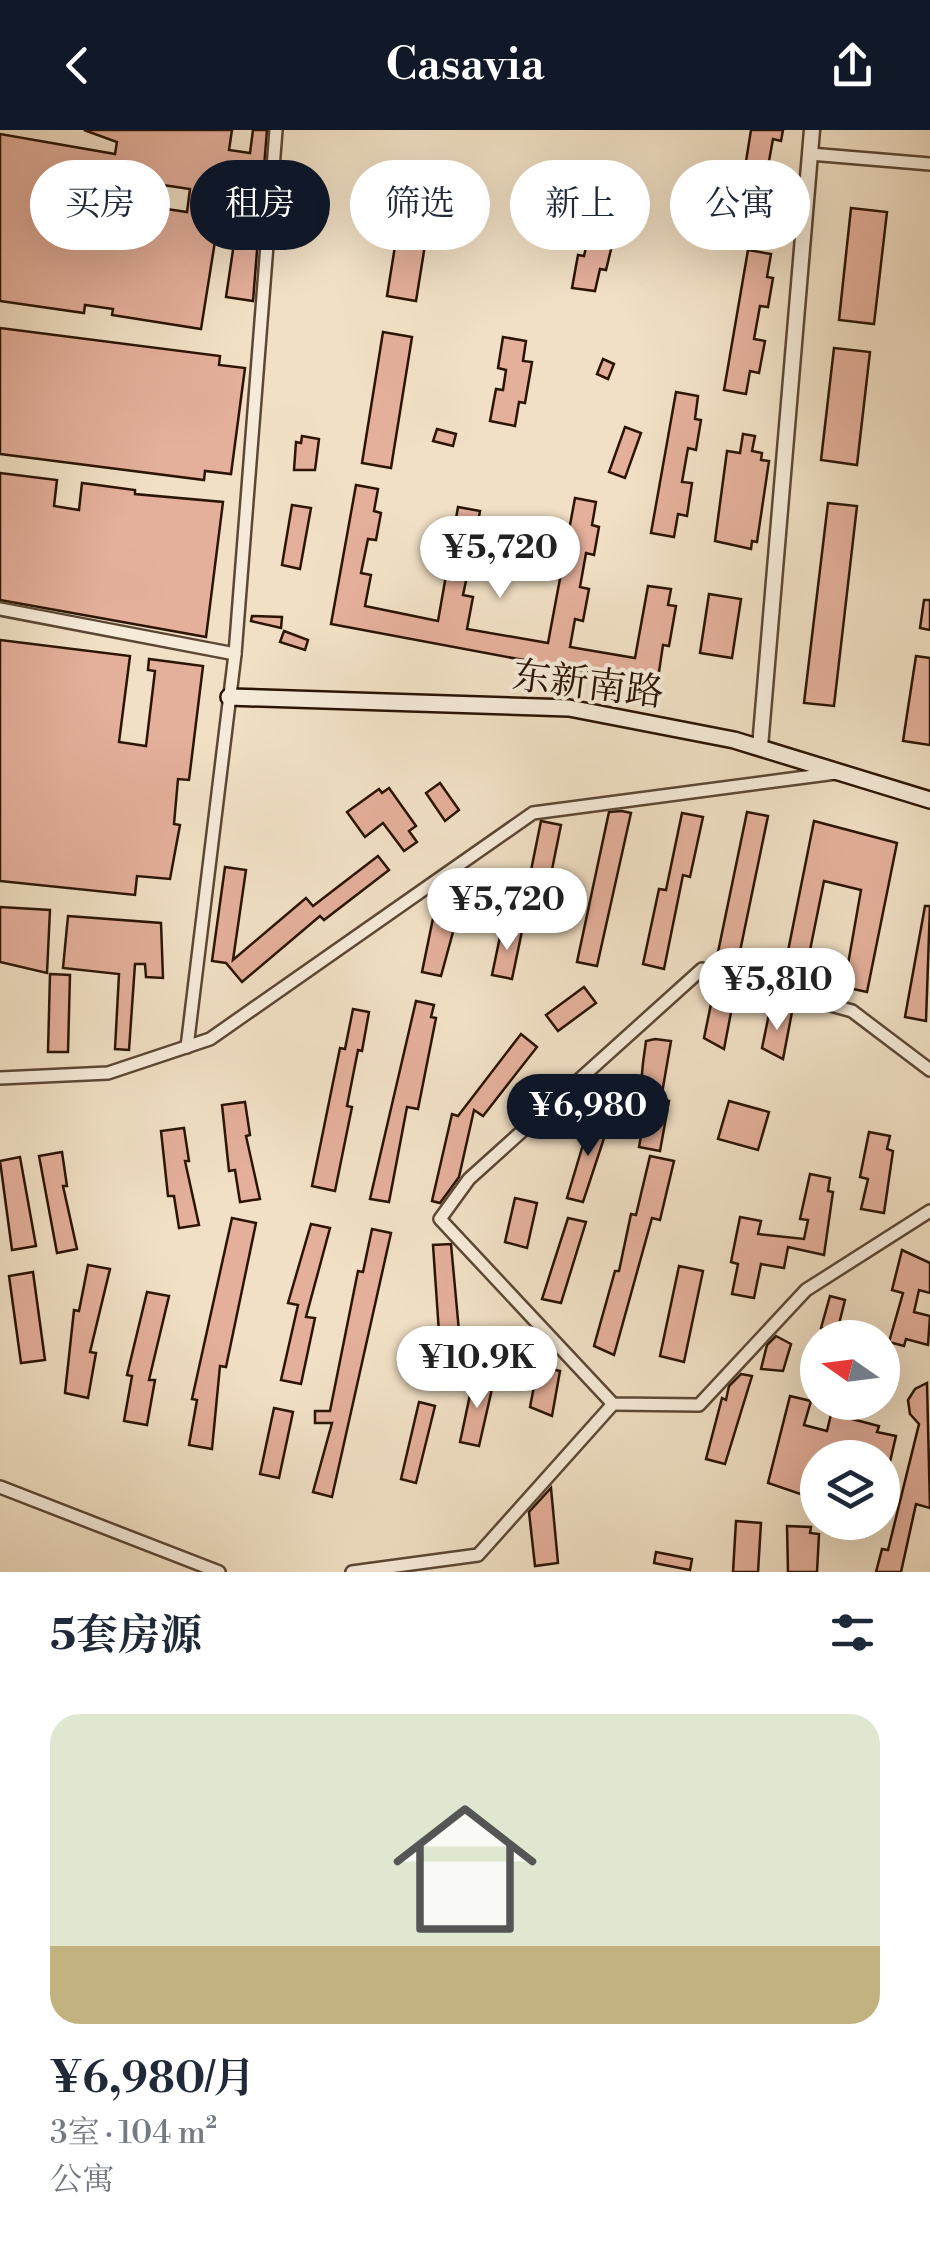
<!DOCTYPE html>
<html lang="zh">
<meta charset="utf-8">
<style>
:root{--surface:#fff;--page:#f2f2f3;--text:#1f2937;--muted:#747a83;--accent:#111827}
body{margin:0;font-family:"Libre Bodoni","Noto Serif SC",serif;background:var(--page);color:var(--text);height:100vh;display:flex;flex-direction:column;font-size:38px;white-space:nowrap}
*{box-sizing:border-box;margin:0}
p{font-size:32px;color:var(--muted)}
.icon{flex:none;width:55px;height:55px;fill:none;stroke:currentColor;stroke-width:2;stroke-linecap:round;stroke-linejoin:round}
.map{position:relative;height:1442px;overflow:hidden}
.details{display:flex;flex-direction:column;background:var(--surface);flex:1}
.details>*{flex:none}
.guide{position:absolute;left:30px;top:30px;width:870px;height:90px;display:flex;gap:20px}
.needle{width:65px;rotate:284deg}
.controls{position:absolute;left:800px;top:1190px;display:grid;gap:20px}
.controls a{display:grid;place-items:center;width:100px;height:100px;border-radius:50%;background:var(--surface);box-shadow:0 10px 40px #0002;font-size:50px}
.price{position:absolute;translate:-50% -85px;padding:0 22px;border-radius:35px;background:#fff;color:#222;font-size:32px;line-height:65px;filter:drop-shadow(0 2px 5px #0008)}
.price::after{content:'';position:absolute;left:50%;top:60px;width:30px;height:22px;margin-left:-15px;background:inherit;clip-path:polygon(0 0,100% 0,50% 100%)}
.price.active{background:var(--accent);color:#fff}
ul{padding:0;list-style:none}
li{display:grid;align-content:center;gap:20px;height:530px;padding:0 50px}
li span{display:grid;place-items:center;height:310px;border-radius:30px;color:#555}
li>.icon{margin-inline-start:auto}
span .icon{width:180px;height:180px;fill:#fffc;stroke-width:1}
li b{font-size:42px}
h2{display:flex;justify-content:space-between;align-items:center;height:120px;padding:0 50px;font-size:42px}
.tag{padding:0 35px;border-radius:45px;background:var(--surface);box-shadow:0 10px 40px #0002;font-size:35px;line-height:90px}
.tag.active{background:var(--accent);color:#fff}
header{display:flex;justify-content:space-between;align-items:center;height:130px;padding:0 50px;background:var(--accent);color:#fff;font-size:45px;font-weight:600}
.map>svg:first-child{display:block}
.building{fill:#e4af9b;stroke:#2b1404;stroke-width:2.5;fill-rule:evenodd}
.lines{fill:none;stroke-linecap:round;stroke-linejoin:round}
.minor-casing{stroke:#5c4734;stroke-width:16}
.tertiary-casing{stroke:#5c4734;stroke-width:19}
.secondary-casing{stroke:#2b1404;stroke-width:20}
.minor{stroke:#f6ebd9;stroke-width:11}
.tertiary{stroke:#f6ebd9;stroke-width:14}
.secondary{stroke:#f6ebd9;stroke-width:15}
.labels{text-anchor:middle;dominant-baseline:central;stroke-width:8;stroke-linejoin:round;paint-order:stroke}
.street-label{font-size:38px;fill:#2b1404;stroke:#f6ebd9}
</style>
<header><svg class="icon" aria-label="back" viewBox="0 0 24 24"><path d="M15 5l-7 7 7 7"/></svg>Casavia<svg class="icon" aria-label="share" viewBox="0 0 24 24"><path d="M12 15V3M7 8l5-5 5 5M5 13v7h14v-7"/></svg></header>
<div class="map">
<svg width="930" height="1442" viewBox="0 0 930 1442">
<rect width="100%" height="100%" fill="#f1e0c5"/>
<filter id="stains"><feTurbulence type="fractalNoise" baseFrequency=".002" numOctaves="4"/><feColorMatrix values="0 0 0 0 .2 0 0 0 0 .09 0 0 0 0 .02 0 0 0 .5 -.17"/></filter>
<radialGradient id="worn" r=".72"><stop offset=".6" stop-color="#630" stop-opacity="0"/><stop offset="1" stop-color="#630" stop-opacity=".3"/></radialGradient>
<g class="building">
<path d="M84 0H232L229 20 250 23 253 0H267L262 61 246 60 248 38 227 36 201 199 112 185 113 179 85 175 84 183 0 171V4L115 24 117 12ZM62 45 104 51 102 71 59 65ZM156 54 190 59 187 82 153 77Z"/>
<polygon points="751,0 783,0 781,11 773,9 767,42 777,44 772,76 763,75 759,97 736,94"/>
<polygon points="408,35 437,40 416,171 387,166"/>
<polygon points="590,71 612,76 607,97 616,99 606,140 600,139 595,161 572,158 578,125 584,126 590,100 583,99"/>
<polygon points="851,78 887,82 874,194 839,190"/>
<polygon points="237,93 259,96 253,171 226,167"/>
<polygon points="748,120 771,124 767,147 773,148 768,177 760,176 754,209 765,211 759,243 750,241 746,264 724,260"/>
<polygon points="0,198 220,226 219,235 245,238 231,344 205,341 204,350 0,324"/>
<polygon points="383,202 412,207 391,338 362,333"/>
<polygon points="503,207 526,211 523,231 532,232 525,273 519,272 515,296 490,291 496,259 503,260 506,240 498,238"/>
<polygon points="834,218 870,222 857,335 821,330"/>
<polygon points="603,229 614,234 608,249 597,244"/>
<polygon points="676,262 698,266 695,289 701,290 696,320 688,318 682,352 692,353 687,386 678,384 674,407 651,403"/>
<polygon points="625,297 641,303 625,348 609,342"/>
<polygon points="437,299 456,304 453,316 433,311"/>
<polygon points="743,304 755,306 752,321 762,323 761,330 769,331 757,412 752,411 751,419 715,411 727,321 740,323"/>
<polygon points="302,306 319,309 315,340 294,340 296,312 301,313"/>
<polygon points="0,343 57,350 54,376 79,380 82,353 135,360 135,364 223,372 206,507 0,470"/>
<polygon points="356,355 378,359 374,381 381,383 376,410 368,409 361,443 371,445 365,476 438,491 458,377 480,381 476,403 483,405 478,433 470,432 463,465 473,467 467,499 548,513 575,368 596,372 592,395 599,397 594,425 586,423 580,457 589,459 583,491 575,489 570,517 635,528 648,456 671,459 668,475 676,476 669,516 663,515 657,555 331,494"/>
<polygon points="828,373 857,376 834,576 804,573"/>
<polygon points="292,375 311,378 300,439 282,435"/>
<polygon points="709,464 741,469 732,528 700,523"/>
<polygon points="924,470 930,470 930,500 920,498"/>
<polygon points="252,486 282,487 281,498 251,491"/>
<polygon points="284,501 308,510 305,520 280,512"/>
<polygon points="0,510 130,526 119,612 146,616 155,541 148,540 149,529 203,536 189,650 178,649 174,694 180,695 170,749 137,746 135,765 0,751"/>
<polygon points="916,526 930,528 930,615 903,611"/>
<polygon points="440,653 459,680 445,691 426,663"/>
<polygon points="389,658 416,696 409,701 417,712 404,721 383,693 365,707 347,682 379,659 382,663"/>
<polygon points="622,681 631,683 597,836 577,832 609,682"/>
<polygon points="747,682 768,686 738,831 717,827"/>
<polygon points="682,683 703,687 690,747 683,745 664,839 643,834 659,759 666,760"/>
<polygon points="541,691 561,695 543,784 523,780"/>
<polygon points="814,691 897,713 867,862 844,857 861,760 824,751 805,845 784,841"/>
<polygon points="378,726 389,740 324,790 320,786 242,852 226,833 212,831 225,737 246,740 233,830 306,768 313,776"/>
<polygon points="438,764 462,769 441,846 422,842"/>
<polygon points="925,776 930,776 926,891 905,887"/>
<polygon points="0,777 50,780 47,843 0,832"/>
<polygon points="68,786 161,793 163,848 146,847 145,834 135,834 129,920 115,919 119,844 63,838"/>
<polygon points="502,797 522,801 512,849 492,845"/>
<polygon points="50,844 70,845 68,922 48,922"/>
<polygon points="584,857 596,873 558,901 546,885"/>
<polygon points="721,869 733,872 724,919 704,908 711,874 720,876"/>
<polygon points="416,871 434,875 431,887 436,888 418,979 407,977 389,1072 370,1069"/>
<polygon points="353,879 369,882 362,921 358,920 347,976 352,977 335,1061 312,1056 340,918 345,919"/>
<polygon points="779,879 792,882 783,929 762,918 769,884 778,886"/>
<polygon points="521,904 537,917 483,986 474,980 459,1047 440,1073 432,1071 452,984 458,986"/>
<polygon points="655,909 671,911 661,969 669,971 660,1021 639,1017 648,966 640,965 643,933 646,911"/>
<polygon points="729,971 769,982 758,1020 718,1009"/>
<polygon points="245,972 250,1005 246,1006 260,1069 240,1072 235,1040 229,1041 222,975"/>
<polygon points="591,988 609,993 583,1072 567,1068"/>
<polygon points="184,998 189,1031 185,1031 199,1095 179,1098 174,1066 168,1066 161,1001"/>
<polygon points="869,1002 890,1006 887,1019 893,1021 884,1083 861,1079 868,1049 860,1047"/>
<polygon points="62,1022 67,1056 63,1056 77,1119 57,1123 39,1026"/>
<polygon points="650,1026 674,1031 660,1090 652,1088 614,1225 594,1216 615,1141 619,1141 631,1084 636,1085"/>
<polygon points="20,1027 36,1116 12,1120 0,1031"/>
<polygon points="810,1044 830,1048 828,1061 833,1062 824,1125 788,1117 784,1138 761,1134 754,1168 732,1164 738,1134 731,1132 740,1087 761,1091 758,1104 804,1109 808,1090 800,1089"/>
<polygon points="515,1068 537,1073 527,1118 505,1112"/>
<polygon points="232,1088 256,1093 226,1237 220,1236 212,1319 189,1315 197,1270 192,1269"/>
<polygon points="568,1088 586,1092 561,1173 542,1169"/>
<polygon points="311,1094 330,1098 306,1187 315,1188 301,1254 281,1250 298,1175 288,1173"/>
<polygon points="372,1099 391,1103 332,1367 313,1362 332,1293 315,1293 315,1281 330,1281 358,1141 363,1142"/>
<polygon points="451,1114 463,1245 442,1247 433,1115"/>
<polygon points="902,1120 930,1133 930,1163 919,1160 914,1182 930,1186 928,1215 906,1209 904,1216 889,1212 903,1163 892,1160"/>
<polygon points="88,1135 110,1139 90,1222 96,1223 88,1268 65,1263 74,1180 79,1181"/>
<polygon points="679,1136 703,1141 684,1232 660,1226"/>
<polygon points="33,1142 45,1230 21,1233 9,1146"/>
<polygon points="147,1162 169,1166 149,1250 155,1250 147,1295 124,1291 132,1246 127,1245"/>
<polygon points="830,1166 845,1170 837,1202 821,1198"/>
<polygon points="776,1206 791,1214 783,1241 761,1239 767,1215"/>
<polygon points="546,1238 560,1241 552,1286 530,1277 537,1241 545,1242"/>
<polygon points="741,1244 752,1246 725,1334 706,1329 722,1268 726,1270 729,1256"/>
<polygon points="474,1246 494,1250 479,1316 460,1312"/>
<polygon points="927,1253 930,1378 916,1374 901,1442 876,1442 882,1419 888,1420 919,1294 910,1284 908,1270 915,1259"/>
<polygon points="790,1266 811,1271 804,1295 827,1301 834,1272 856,1272 852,1289 879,1296 877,1302 896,1306 886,1349 882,1348 882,1328 818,1328 818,1370 768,1353"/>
<polygon points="419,1272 435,1276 416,1353 401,1349"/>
<polygon points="274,1278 293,1282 279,1348 260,1344"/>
<polygon points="551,1358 558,1433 535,1436 529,1382"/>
<polygon points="736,1391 761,1393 758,1442 733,1442"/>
<polygon points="787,1396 811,1397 810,1403 819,1404 817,1442 788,1442"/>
<polygon points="656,1422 692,1429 690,1440 654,1433"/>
</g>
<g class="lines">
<g class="minor-casing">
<g id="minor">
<polyline points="810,24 930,34"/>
<polyline points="0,479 235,524 276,0"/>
<polyline points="187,917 235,524"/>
<polyline points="930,940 852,881 702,839 469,1049 440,1089 613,1274 699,1275 806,1160 930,1081"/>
<polyline points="0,948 108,943 210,909 533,683 836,643"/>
<polyline points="0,1357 219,1442"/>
<polyline points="352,1442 478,1425 613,1274"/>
</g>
</g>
<g class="tertiary-casing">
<polyline id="tertiary" points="760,617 812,0"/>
</g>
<g class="secondary-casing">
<polyline id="secondary" points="229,567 569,578 734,610 930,670"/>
</g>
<use href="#minor" class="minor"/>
<use href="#tertiary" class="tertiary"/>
<use href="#secondary" class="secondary"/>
</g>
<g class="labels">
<g class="street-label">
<text transform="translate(588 555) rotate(7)">东新南路</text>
</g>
</g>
<rect width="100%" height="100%" filter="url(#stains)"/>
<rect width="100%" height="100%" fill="url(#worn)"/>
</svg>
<div class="controls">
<a><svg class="needle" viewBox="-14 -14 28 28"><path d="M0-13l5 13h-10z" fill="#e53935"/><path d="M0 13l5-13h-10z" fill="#747a83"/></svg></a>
<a><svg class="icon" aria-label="layers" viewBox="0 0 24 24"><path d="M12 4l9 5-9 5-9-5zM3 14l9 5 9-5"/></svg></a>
</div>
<b class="price" style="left:500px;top:471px">¥5,720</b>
<b class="price" style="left:507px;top:823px">¥5,720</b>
<b class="price" style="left:777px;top:903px">¥5,810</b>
<b class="price active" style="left:588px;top:1029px">¥6,980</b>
<b class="price" style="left:477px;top:1281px">¥10.9K</b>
<div class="guide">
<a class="tag">买房</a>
<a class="tag active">租房</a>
<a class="tag">筛选</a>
<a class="tag">新上</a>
<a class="tag">公寓</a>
</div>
</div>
<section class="details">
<h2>5套房源<svg class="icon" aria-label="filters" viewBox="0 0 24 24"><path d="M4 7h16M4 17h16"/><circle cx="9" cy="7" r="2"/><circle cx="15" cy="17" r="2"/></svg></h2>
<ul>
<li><span style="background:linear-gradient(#dfe7d0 75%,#c2b280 0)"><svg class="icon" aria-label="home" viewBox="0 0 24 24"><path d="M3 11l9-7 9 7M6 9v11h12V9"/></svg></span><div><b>¥6,980/月</b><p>3室 · 104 m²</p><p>公寓</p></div></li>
</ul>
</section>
